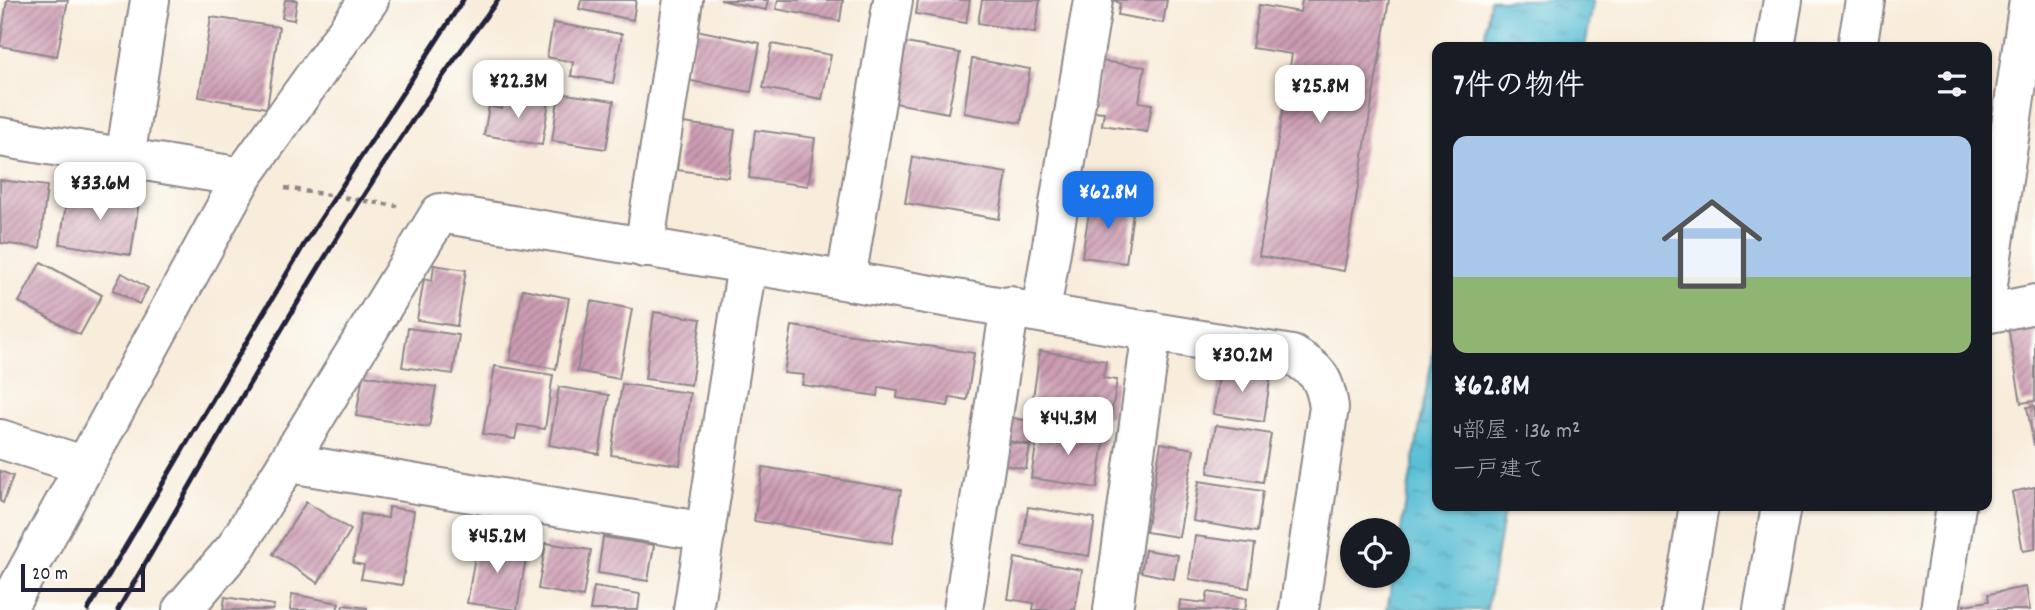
<!DOCTYPE html>
<html lang="ja">
<meta charset="utf-8">
<style>
:root{--surface:#171b24;--page:#20242c;--text:#f1f3f6;--muted:#9ea1a6;--line:#363941;--accent:#1a73e8}
body{margin:0;font-family:Dekko,"Klee One",sans-serif;background:var(--page);color:var(--text);height:100vh;display:flex;flex-direction:column;font-size:26px;white-space:nowrap}
*{box-sizing:border-box;margin:0}
p{font-size:23px;color:var(--muted)}
.icon{flex:none;width:38px;height:38px;fill:none;stroke:currentColor;stroke-width:2;stroke-linecap:round;stroke-linejoin:round}
.map{position:relative;flex:1;overflow:hidden}
.side{position:absolute;left:1432px;top:42px;width:560px;height:469px;display:flex;flex-direction:column;background:var(--surface);border-radius:14px;box-shadow:0 2px 5px #0004}
.side>*{flex:none}
.tools{position:absolute;left:1340px;top:518px;display:grid;gap:14px}
.tools a{display:grid;place-items:center;width:70px;height:70px;border-radius:50%;background:var(--surface);box-shadow:0 2px 5px #0004;font-size:35px}
.scale{position:absolute;left:21px;bottom:18px;width:124px;box-sizing:border-box;padding-left:7px;border:4px solid #22223b;border-top:0;font-size:19px;line-height:24px;white-space:nowrap;color:#22223b;-webkit-text-stroke:5px #fdfcf7;paint-order:stroke}
.price{position:absolute;translate:-50% -60px;padding:0 16px;border-radius:14px;background:#fff;color:#222;font-size:23px;line-height:46px;filter:drop-shadow(0 2px 4px #0008)}
.price::after{content:'';position:absolute;left:50%;top:42px;width:21px;height:16px;margin-left:-10px;background:inherit;clip-path:polygon(0 0,100% 0,50% 100%)}
.price.current{background:var(--accent);color:#fff}
ul{padding:0;list-style:none}
li{display:grid;align-content:center;gap:14px;height:371px;padding:0 21px}
li+li{border-top:2px solid var(--line)}
li span{display:grid;place-items:center;height:217px;border-radius:14px;color:#555}
li>.icon{margin-inline-start:auto}
span .icon{width:126px;height:126px;fill:#fffc;stroke-width:1}
li b{font-size:30px}
h2{display:flex;justify-content:space-between;align-items:center;height:84px;padding:0 21px;font-size:30px}
.map>svg:first-child{display:block}
.water{fill:url(#water-ripples);stroke:#3c7088;stroke-width:2}
.building{fill:url(#building-hatch)}
.lines{fill:none;stroke-linecap:round;stroke-linejoin:round}
.street-casing{stroke:#8d878a;stroke-width:42}
.highway-casing{stroke:#8d878a;stroke-width:42}
.path{stroke:#8d878a;stroke-width:4.5;stroke-dasharray:5 5;stroke-linecap:butt}
.street{stroke:#fff;stroke-width:38}
.highway{stroke:#fff;stroke-width:38}
.rail{stroke:#22223b;stroke-width:5}
</style>
<div class="map">
<svg width="2035" height="610" viewBox="0 0 2035 610">
<defs>
<pattern id="water-ripples" width="26" height="14" patternUnits="userSpaceOnUse" patternTransform="scale(1.75)"><rect width="26" height="14" fill="#57bdd4"/><path d="M2 4q2-2 4 0t4 0M15 11q2-2 4 0t4 0" fill="none" stroke="#4899ad"/></pattern>
<pattern id="building-hatch" width="6" height="6" patternUnits="userSpaceOnUse" patternTransform="scale(1.75)"><rect width="6" height="6" fill="#cc9bb2"/><path d="M-1 1l2-2M0 6l6-6M5 7l2-2" fill="none" stroke="#a57e92"/></pattern>
</defs>
<rect width="100%" height="100%" fill="#fdfcf7"/>
<filter id="ink" filterUnits="userSpaceOnUse"><feTurbulence type="fractalNoise" baseFrequency=".0143" numOctaves="2"/><feDisplacementMap in="SourceGraphic" scale="14" xChannelSelector="R" yChannelSelector="G"/><feConvolveMatrix kernelMatrix="1 2 1 2 8 2 1 2 1" color-interpolation-filters="sRGB"/></filter>
<filter id="wash" filterUnits="userSpaceOnUse"><feTurbulence type="fractalNoise" baseFrequency=".00686" numOctaves="4" result="noise"/><feDisplacementMap in="SourceGraphic" scale="28" xChannelSelector="R" yChannelSelector="G"/><feGaussianBlur stdDeviation="1.57" result="paint"/><feColorMatrix in="noise" values="0 0 0 0 0 0 0 0 0 0 0 0 0 0 0 0 0 1.4 0 .05"/><feComposite in="paint" operator="in"/></filter>
<g filter="url(#wash)">
<rect width="100%" height="100%" fill="#f8ecda"/>
<g class="water">
<polygon points="1490,0 1594,0 1585,47 1483,47"/>
<polygon points="1437,332 1437,506 1505,506 1487,610 1387,610 1393,576 1398,576 1398,545"/>
</g>
<g id="blocks">
<g class="building">
<polygon points="7,0 68,0 57,56 0,46"/>
<polygon points="285,0 297,0 294,20 282,18"/>
<polygon points="581,0 636,0 633,20 579,9"/>
<polygon points="720,0 768,0 766,10"/>
<polygon points="778,0 843,0 840,21 776,9"/>
<polygon points="918,0 970,0 966,23 916,14"/>
<polygon points="982,0 1040,0 1035,33 978,23"/>
<polygon points="1113,0 1167,0 1163,23 1118,15 1120,3"/>
<polygon points="1302,0 1389,0 1344,271 1259,256 1292,54 1252,48 1259,5 1300,12"/>
<polygon points="211,17 279,27 267,108 199,97"/>
<polygon points="553,23 622,34 613,83 571,76 573,62 547,57"/>
<polygon points="696,30 760,43 751,92 686,80"/>
<polygon points="906,43 960,53 948,113 895,103"/>
<polygon points="772,44 831,55 822,99 763,88"/>
<polygon points="972,59 1030,69 1021,123 964,113"/>
<polygon points="1101,61 1145,67 1139,102 1152,104 1147,132 1102,125 1104,112 1093,111"/>
<polygon points="559,93 614,101 606,149 552,141"/>
<polygon points="505,94 549,101 542,145 484,135 489,106 502,109"/>
<polygon points="683,123 735,130 728,177 677,170"/>
<polygon points="755,130 815,138 808,186 749,178"/>
<polygon points="913,157 1007,173 999,219 905,203"/>
<polygon points="0,180 47,186 40,248 1,243"/>
<polygon points="68,190 139,201 131,255 60,244"/>
<polygon points="1091,199 1134,205 1126,263 1082,257"/>
<polygon points="41,262 102,295 80,335 19,302"/>
<polygon points="434,265 466,270 457,326 417,320 424,279 432,281"/>
<polygon points="122,273 148,288 139,304 113,290"/>
<polygon points="523,289 569,298 556,369 510,360"/>
<polygon points="591,301 632,309 619,379 577,371"/>
<polygon points="654,312 701,319 691,385 645,379"/>
<polygon points="2035,322 2035,401 2021,403 2008,327"/>
<polygon points="792,326 974,353 967,400 950,397 948,406 897,398 898,390 879,387 878,396 802,385 804,375 784,373"/>
<polygon points="408,328 459,335 453,374 402,367"/>
<polygon points="1040,351 1106,361 1103,378 1117,380 1111,417 1032,404"/>
<polygon points="495,366 553,375 545,429 518,425 515,439 483,434"/>
<polygon points="1221,366 1271,373 1264,422 1213,414"/>
<polygon points="363,375 436,387 429,427 356,416"/>
<polygon points="622,384 690,393 680,465 611,455"/>
<polygon points="559,387 609,395 599,454 549,445"/>
<polygon points="2035,406 2035,445 2034,445 2027,407"/>
<polygon points="1003,416 1035,422 1031,445 998,439"/>
<polygon points="1216,425 1271,434 1263,482 1208,473"/>
<polygon points="1039,426 1105,436 1097,488 1031,478"/>
<polygon points="997,440 1030,446 1026,469 993,463"/>
<polygon points="1161,443 1194,449 1179,537 1146,532"/>
<polygon points="763,467 901,490 892,543 754,521"/>
<polygon points="0,471 13,476 3,503 0,501"/>
<polygon points="1199,481 1263,491 1257,532 1193,521"/>
<polygon points="2035,487 2035,549 2023,551 2012,492"/>
<polygon points="306,502 351,530 318,583 273,554"/>
<polygon points="389,507 414,511 402,585 361,579 364,565 353,563 361,514 388,518"/>
<polygon points="1028,507 1095,518 1089,556 1022,545"/>
<polygon points="1195,536 1255,544 1249,588 1189,579"/>
<polygon points="603,537 654,545 648,581 598,573"/>
<polygon points="478,539 528,547 517,610 467,603"/>
<polygon points="546,543 591,550 583,597 538,589"/>
<polygon points="1145,550 1178,555 1174,579 1141,572"/>
<polygon points="1015,558 1082,570 1075,610 1033,610 1034,603 1008,599"/>
<polygon points="594,587 640,594 638,610 590,610"/>
<polygon points="2026,587 2030,610 1965,610 1964,605 1989,601 1988,594"/>
<polygon points="1208,592 1247,598 1245,610 1179,610 1180,600 1206,603"/>
<polygon points="292,594 339,603 337,610 290,610"/>
<polygon points="225,597 274,605 273,610 223,610"/>
<polygon points="343,605 367,608 367,610 342,610"/>
</g>
</g>
</g>
<g filter="url(#ink)">
<use href="#blocks" fill-opacity="0" stroke="#8d878a" stroke-width="2"/>
<g class="lines">
<g class="street-casing">
<g id="street">
<polyline points="0,137 242,177"/>
<polyline points="125,158 150,0"/>
<polyline points="644,248 683,0"/>
<polyline points="846,279 893,0"/>
<polyline points="1986,298 2029,0"/>
<polyline points="1041,311 1093,0"/>
<polyline points="1986,314 2035,304"/>
<polyline points="0,439 83,465"/>
<polyline points="290,463 706,532"/>
<polyline points="6,610 242,177 369,0"/>
<path d="M182 610 236 547 440 213 1292 355C1318 371 1324 376 1329 407L1299 610"/>
<polyline points="693,610 747,265"/>
<polyline points="963,610 1010,306"/>
<polyline points="1113,610 1152,331"/>
<polyline points="1940,610 1956,506"/>
</g>
</g>
<g class="highway-casing">
<g id="highway">
<polyline points="1775,47 1783,0"/>
<polyline points="1857,47 1865,0"/>
<polyline points="1681,610 1699,506"/>
<polyline points="1763,610 1781,506"/>
</g>
</g>
<polyline class="path" points="285,188 397,206"/>
<use href="#street" class="street"/>
<use href="#highway" class="highway"/>
<g class="rail">
<polyline points="88,610 305,243 463,0"/>
<path d="M118 610C239 404 354 191 498 0"/>
</g>
</g>
</g>
</svg>
<div class="tools">
<a><svg class="icon" aria-label="locate" viewBox="0 0 24 24"><circle cx="12" cy="12" r="6"/><path d="M12 2v4M12 18v4M2 12h4M18 12h4"/></svg></a>
</div>
<div class="scale">20 m</div>
<b class="price" style="left:518px;top:120px">¥22.3M</b>
<b class="price" style="left:1320px;top:125px">¥25.8M</b>
<b class="price" style="left:100px;top:222px">¥33.6M</b>
<b class="price current" style="left:1108px;top:231px">¥62.8M</b>
<b class="price" style="left:1242px;top:394px">¥30.2M</b>
<b class="price" style="left:1068px;top:457px">¥44.3M</b>
<b class="price" style="left:497px;top:575px">¥45.2M</b>
<section class="side">
<h2>7件の物件<svg class="icon" aria-label="filters" viewBox="0 0 24 24"><path d="M4 7h16M4 17h16"/><circle cx="9" cy="7" r="2"/><circle cx="15" cy="17" r="2"/></svg></h2>
<ul>
<li><span style="background:linear-gradient(#a9c7e8 65%,#8fb573 0)"><svg class="icon" aria-label="home" viewBox="0 0 24 24"><path d="M3 11l9-7 9 7M6 9v11h12V9"/></svg></span><div><b>¥62.8M</b><p>4部屋 · 136 m²</p><p>一戸建て</p></div></li>
</ul>
</section>
</div>
